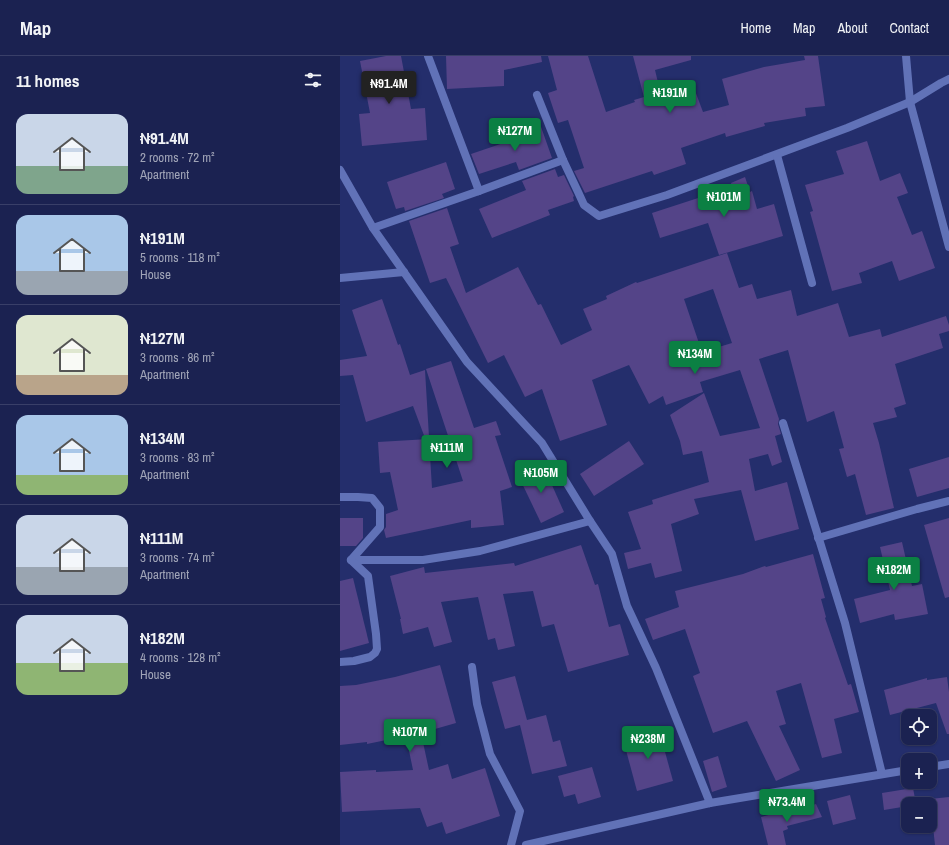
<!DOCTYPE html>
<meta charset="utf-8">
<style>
:root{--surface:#1b2251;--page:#282f5b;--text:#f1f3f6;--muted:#a0a4b7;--line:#393f68;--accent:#0b8043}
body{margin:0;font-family:"Archivo Narrow",sans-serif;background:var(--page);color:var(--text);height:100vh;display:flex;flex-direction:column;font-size:15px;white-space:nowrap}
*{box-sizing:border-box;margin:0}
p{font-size:13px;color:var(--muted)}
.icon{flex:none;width:22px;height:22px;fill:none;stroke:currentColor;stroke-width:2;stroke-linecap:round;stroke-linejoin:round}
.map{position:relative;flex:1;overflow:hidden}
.details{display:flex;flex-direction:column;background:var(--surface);width:340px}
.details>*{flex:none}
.controls{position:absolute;left:561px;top:653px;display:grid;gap:8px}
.controls a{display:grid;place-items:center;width:36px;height:36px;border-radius:8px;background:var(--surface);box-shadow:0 1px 3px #0004,0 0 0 1px var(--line);font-size:20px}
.price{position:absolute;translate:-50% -34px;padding:0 9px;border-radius:4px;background:var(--accent);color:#fff;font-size:13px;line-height:26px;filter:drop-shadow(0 1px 2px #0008)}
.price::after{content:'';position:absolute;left:50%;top:24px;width:12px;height:9px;margin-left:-6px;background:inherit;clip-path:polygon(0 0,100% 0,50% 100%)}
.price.active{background:#222;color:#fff}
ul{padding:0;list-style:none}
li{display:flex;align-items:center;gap:12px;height:100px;padding:0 16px}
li+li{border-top:1px solid var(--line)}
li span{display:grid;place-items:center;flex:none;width:112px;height:80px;border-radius:12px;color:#555}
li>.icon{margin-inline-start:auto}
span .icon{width:48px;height:48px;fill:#fffc;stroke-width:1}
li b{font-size:17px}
h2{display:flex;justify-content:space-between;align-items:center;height:48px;padding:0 16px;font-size:17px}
header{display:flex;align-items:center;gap:24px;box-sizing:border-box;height:56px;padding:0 20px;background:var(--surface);border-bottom:1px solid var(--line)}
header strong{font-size:19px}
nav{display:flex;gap:22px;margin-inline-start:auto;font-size:14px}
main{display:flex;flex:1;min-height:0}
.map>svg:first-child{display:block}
.building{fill:#544488;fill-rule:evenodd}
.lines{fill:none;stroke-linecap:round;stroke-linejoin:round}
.street{stroke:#6172b7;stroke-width:8}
</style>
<header>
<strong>Map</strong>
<nav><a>Home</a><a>Map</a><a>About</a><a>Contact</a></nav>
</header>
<main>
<section class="details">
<h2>11 homes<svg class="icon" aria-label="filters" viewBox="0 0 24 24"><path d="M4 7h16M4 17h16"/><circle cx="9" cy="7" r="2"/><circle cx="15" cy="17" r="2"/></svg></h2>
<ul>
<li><span style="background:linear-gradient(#c9d6e8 65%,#7fa58c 0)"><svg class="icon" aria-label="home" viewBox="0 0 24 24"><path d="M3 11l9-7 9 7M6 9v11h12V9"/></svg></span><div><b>₦91.4M</b><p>2 rooms · 72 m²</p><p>Apartment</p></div></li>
<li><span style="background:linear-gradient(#a9c7e8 70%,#9aa5b1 0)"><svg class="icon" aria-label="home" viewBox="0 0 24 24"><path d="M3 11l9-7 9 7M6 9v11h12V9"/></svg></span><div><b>₦191M</b><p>5 rooms · 118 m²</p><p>House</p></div></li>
<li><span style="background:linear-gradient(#dfe7d0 75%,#b9a48a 0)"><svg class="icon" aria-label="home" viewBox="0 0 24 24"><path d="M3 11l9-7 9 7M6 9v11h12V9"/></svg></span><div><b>₦127M</b><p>3 rooms · 86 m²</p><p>Apartment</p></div></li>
<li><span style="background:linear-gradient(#a9c7e8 75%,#8fb573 0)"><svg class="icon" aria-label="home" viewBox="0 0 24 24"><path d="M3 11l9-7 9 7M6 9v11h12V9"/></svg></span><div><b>₦134M</b><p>3 rooms · 83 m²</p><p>Apartment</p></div></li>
<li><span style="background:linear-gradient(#c9d6e8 65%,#9aa5b1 0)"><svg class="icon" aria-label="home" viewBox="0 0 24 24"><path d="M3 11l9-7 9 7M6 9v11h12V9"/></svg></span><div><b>₦111M</b><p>3 rooms · 74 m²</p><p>Apartment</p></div></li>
<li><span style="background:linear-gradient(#c9d6e8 60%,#8fb573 0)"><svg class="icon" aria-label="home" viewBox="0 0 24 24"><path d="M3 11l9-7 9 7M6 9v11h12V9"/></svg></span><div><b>₦182M</b><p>4 rooms · 128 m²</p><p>House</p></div></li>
</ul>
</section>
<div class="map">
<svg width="609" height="789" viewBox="0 0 609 789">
<rect width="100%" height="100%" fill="#242e6c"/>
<g class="building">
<polygon points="46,0 61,0 71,53 85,52 87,84 22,90 19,58 30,57 20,5"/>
<polygon points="106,0 201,0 202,6 164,14 164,30 107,33"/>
<polygon points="208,0 248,0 266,56 295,46 294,44 304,41 293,0 351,0 351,4 315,14 322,43 354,32 363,56 389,49 382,23 424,11 465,4 464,0 478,0 485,50 465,52 466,60 424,67 425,70 386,81 385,77 341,92 346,108 314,119 312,115 245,137 234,115 244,112 228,64 218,67 208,37 217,34"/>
<polygon points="200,68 212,102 179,114 176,106 139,118 131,98 181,81 179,75"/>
<polygon points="527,85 540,125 560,117 568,137 557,141 572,179 582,175 595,212 559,225 552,205 519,217 522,227 492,235 470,156 473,155 465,129 504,118 496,95"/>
<polygon points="106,106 115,133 102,138 104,142 65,155 64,151 56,153 47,126"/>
<polygon points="215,113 218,121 224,119 234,140 233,141 234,145 208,154 210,159 152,182 139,153 186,134 182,125"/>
<polygon points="405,121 410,136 412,135 417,153 434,148 443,180 379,199 368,167 320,182 312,157 392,131 391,127"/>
<path d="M107 152 119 188 110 191 126 237 178 211 198 249 201 248 221 289 252 274 243 253 267 243 266 240 296 226 297 227 387 197 399 232 412 228 417 243 451 234 457 260 498 247 509 281 540 273 542 281 606 260 609 269V275L599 278 603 292 555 308 566 348 554 352 557 361 533 367 539 387 554 452 526 459 515 418 507 421 499 393 504 392 494 355 467 366 448 294 419 303 439 363 438 368 441 378 435 380 442 406 432 410 428 398 409 403 415 435 447 426 459 473 415 485 401 434 354 443 359 458 331 468 342 515 315 522 311 507 288 513 284 497 301 493 288 456 313 448 312 444 369 426 362 395 343 399 340 385 330 359 364 337 380 380 420 372 400 314 360 326 363 336 326 349 323 340 309 348 289 309 252 324 267 369 220 385 202 333 185 341 164 299 148 307 106 222 90 227 69 165ZM373 233 392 287 362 296 344 243Z"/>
<polygon points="42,243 58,289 60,288 70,319 85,314 89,381 85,382 73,350 26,366 13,319 0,320 0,304 27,300 12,254"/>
<polygon points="111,305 134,372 156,365 161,379 155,380 172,431 160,435 164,469 131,472 131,464 46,482 44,474 46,471 46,458 58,454 50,416 40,417 38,386 89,383 92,432 123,425 86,313"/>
<polygon points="289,385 304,408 254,440 240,418"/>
<polygon points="609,401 609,432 577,441 569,413"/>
<polygon points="203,409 224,456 201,467 178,419"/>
<polygon points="0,462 23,462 23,482 16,490 0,490"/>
<polygon points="609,462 609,541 605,542 584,469"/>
<polygon points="562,486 572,530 582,528 588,558 555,564 554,558 520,567 514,543 550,534 540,491"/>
<polygon points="241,489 255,529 258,528 269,571 280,568 289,599 228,616 214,568 202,571 193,535 163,538 175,590 158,594 155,582 148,584 138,541 101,546 112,586 94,591 88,571 63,578 60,563 61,563 50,520 84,511 85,517 174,507 175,510"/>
<polygon points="473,498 485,542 481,543 486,561 485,562 508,629 511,628 519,656 494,663 502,697 482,702 461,627 436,635 446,668 439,670 460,714 436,725 407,665 373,677 353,620 360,617 345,573 313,584 305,563 339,551 335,535 403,518 425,510 426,511"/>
<polygon points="13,522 29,587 0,595 0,525"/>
<polygon points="100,609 116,667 81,677 89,714 108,708 112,723 145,712 160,760 106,778 102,766 87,771 80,752 2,756 0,716 36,714 36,716 73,714 66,680 27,688 27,686 0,689 0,630 16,629 55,621"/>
<polygon points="175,620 187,664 206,659 213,686 220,684 227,710 192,718 180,669 165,673 152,626"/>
<polygon points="607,621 609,636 609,678 607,678 596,647 550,659 544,634 587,622 587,624"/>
<polygon points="319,674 333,725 297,735 283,683"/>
<polygon points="378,700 387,731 372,736 363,705"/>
<polygon points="252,711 261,741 238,748 235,738 224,741 218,720"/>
<polygon points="573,732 576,748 568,748 568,750 544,754 542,737"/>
<polygon points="510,739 516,763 493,769 487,745"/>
<polygon points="609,741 609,789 595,789 590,743"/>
<polygon points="476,748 482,761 447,770 448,773 443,775 446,789 428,789 421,761 443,755 444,757"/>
</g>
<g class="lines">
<g class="street">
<polyline points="88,0 139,135"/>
<polyline points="566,0 570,46 609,191"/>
<polyline points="197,39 223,104 239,138 244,149 259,160 327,139 507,72 570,46 601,27 609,23"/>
<polyline points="437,99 472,227"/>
<polyline points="0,114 33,172 127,306 202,387 250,465 272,498 287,550 316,612 370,747"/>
<polyline points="33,172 139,135 223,104"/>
<polyline points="0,222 64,216"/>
<polyline points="443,367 505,567 542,718"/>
<polyline points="0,441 18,441 32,442 40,452 40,471 11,504"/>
<polyline points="478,482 577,453 609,445"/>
<polyline points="11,504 83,504 140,495 250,465"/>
<polyline points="0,606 14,605 30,601 35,597 37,593 36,578 28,520 11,504"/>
<polyline points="132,611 137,648 150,698 180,755 171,789"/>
<polyline points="590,711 609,708"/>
<polyline points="186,789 370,747 568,714"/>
</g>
</g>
</svg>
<div class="controls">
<a><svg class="icon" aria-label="locate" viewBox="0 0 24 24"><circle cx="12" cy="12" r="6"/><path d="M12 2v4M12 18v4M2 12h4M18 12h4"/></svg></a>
<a>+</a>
<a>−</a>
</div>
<b class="price active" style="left:49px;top:49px">₦91.4M</b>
<b class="price" style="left:330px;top:58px">₦191M</b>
<b class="price" style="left:175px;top:96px">₦127M</b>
<b class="price" style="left:384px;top:162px">₦101M</b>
<b class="price" style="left:355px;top:319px">₦134M</b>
<b class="price" style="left:107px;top:413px">₦111M</b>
<b class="price" style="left:201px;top:438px">₦105M</b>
<b class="price" style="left:554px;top:535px">₦182M</b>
<b class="price" style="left:70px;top:697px">₦107M</b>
<b class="price" style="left:308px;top:704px">₦238M</b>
<b class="price" style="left:447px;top:767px">₦73.4M</b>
</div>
</main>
